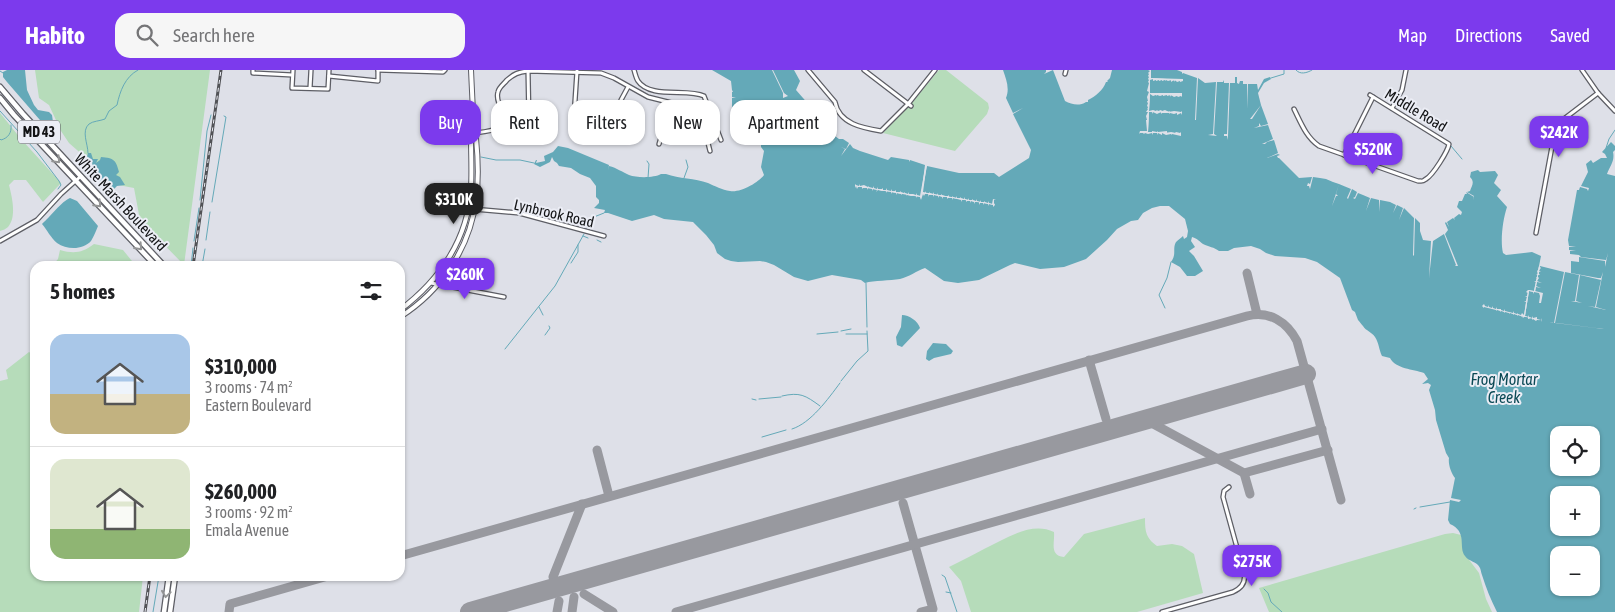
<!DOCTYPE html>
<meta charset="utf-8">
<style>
:root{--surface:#fff;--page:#f6f6f6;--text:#202124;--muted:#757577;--line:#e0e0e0;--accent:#7c3aed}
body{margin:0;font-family:"Asap Condensed",sans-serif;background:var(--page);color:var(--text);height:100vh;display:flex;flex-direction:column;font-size:19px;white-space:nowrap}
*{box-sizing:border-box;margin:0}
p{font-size:16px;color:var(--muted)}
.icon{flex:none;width:28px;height:28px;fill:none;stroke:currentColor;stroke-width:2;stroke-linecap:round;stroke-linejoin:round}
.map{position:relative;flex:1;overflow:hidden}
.panel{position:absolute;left:30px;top:191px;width:375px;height:320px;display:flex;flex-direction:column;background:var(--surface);border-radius:15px;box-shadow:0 1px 4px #0004}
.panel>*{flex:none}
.hud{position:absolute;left:420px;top:30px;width:475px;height:45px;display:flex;gap:10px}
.buttons{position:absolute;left:1550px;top:356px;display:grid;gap:10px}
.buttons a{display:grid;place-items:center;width:50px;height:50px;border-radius:10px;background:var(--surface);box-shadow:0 1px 4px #0004;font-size:25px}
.price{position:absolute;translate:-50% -42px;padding:0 11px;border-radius:10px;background:var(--accent);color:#fff;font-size:16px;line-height:32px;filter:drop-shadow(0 1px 2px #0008)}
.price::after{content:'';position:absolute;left:50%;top:30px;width:15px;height:11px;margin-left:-8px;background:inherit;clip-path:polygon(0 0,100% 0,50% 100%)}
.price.active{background:#222;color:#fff}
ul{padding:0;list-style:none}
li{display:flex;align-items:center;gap:15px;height:125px;padding:0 20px}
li+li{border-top:1px solid var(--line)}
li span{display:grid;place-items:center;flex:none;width:140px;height:100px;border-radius:15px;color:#555}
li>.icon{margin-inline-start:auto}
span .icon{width:60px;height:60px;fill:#fffc;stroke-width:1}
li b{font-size:21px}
h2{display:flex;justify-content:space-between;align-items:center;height:60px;padding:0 20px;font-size:21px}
.pill{padding:0 18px;border-radius:15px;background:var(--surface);box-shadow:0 1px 4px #0004;font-size:18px;line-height:45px}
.pill.active{background:var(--accent);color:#fff}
header{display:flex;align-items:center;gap:30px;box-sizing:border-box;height:70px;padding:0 25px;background:var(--accent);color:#fff}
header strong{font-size:24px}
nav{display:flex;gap:28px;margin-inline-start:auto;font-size:18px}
.search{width:350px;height:45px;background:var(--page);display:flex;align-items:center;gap:12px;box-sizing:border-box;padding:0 18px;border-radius:15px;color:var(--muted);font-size:19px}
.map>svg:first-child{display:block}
.green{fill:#b6dcba}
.water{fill:#64a9b8;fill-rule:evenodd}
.pier{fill:#dee0e8}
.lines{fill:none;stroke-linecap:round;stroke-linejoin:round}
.stream{stroke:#64a9b8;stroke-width:1}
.taxiway{stroke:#98999f;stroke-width:9}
.runway{stroke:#98999f;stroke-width:20}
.minor-casing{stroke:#5d5e65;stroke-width:5.5}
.secondary-casing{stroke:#5d5e65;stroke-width:6}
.primary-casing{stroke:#5d5e65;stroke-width:7}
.minor{stroke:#fff;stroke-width:3}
.secondary{stroke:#fff;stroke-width:4}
.primary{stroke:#fff;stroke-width:4.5}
.rail-casing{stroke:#515256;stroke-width:3}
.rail{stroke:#ebedf5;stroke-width:1;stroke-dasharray:4;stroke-linecap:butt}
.oneway{stroke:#949596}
.labels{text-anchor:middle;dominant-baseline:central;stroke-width:4;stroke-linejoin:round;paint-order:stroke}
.shield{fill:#ebedf5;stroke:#535458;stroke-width:1}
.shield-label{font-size:14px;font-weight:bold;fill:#121315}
.street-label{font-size:15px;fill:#121315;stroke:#ebedf5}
.water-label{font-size:16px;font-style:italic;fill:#0a4955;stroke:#ebedf5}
</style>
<header>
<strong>Habito</strong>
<div class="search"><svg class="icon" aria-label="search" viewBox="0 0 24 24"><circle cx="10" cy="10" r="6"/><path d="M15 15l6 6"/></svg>Search here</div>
<nav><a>Map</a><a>Directions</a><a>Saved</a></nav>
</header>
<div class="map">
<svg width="1615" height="542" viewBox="0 0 1615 542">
<rect width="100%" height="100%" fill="#dee0e8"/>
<g class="green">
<polygon points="35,0 210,0 184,195 140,150 134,118 113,114 93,94 69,73 61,61 49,35 39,28"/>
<polygon points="939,0 946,0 988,33 989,38 987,44 955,81 883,63 915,29"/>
<path d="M0 43 21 69 61 113 43 132 26 110H14L9 115C12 127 17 147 8 157 6 159 3 160 0 161Z"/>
<path d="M94 174 123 180 136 196H53V195L58 189 60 180C74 184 82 183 94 174Z"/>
<polygon points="29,282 35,286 35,506 143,506 139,542 0,542 0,311 8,309 6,300"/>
<path d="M1145 448C1145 462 1146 468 1157 476L1172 474 1182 476 1194 484 1203 523 1137 542H971L961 511 949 497C961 491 973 485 984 479 1005 469 1031 451 1054 462 1055 473 1049 485 1064 487L1084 464Z"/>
<polygon points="1453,463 1461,465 1464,483 1479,503 1486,529 1492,542 1269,542 1259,518 1445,464"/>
</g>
<g class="water">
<polygon points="7,0 25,0 27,20 34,35 38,40 49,42 52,45 53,52 50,57 46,57 7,12 3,7 3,2"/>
<path d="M712 0H772L783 23V28L788 26 784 23 773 0H794L800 11 796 20 810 36 809 37C818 50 826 60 839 69H843L849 73 846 79 841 77 845 79 841 86 850 74 853 78 860 81V83V81L888 90 891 87 909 90V92L910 90 925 95 921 126 855 116 920 127V129L922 123 995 135 994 134V129L993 134 922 122 927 96 959 103H994L999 107 1029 88 1031 80 1013 44 1023 38 1013 43 1006 28C1010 18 1006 9 1003 0H1046V2L1044 4 1053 0 1065 31C1072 35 1080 36 1086 32H1088V30C1096 26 1103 20 1106 12H1108L1107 11 1110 8 1112 0H1150L1147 62 1140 63H1181L1148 62 1149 42 1181 43 1182 42 1149 41 1150 24 1181 26V24L1150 23V9L1183 11V10L1150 8 1151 0H1177L1182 2V4L1183 3 1197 8 1195 50H1196L1198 8 1205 13 1216 12 1213 64 1208 65 1217 66 1214 64 1217 12H1223L1224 10V13H1229L1227 64H1224V70V66H1227V70L1228 66 1230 13H1235V7H1237V13L1239 14 1240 11H1243V14H1247V39L1248 14H1257L1258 20 1264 9 1270 7 1271 9 1264 13 1258 23 1261 35 1250 49H1252L1261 35 1268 54 1261 56 1259 53V56L1254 58 1268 55 1273 69 1262 74H1265L1267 72 1274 70 1278 83 1267 88 1278 84 1280 85 1277 86 1278 88H1279L1299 108 1312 107 1310 114 1308 113 1307 116H1309L1310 119 1313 107 1320 108 1314 127 1320 108 1326 109 1321 123 1326 109 1333 112 1330 121 1333 112 1339 114 1332 136 1336 126H1338L1336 124 1339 114 1351 119 1347 128 1348 129 1352 119 1357 122 1355 127 1353 128 1355 129 1358 123 1363 125 1357 137 1363 125 1370 128 1366 141 1371 128 1379 130V142L1380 130 1390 132 1385 145 1390 132 1396 135 1393 143 1397 135 1403 138 1399 150 1404 138 1414 148 1413 185 1414 186 1415 148 1420 153V161L1423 170 1431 171 1429 208 1433 171 1444 164 1456 195 1455 196H1458L1445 164 1448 160 1445 153 1446 152 1449 157 1447 152 1453 148 1455 150 1454 148 1459 144 1461 145 1462 142 1457 137 1459 131H1462L1465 124H1467L1466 122 1474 127 1473 130 1474 126 1467 122 1470 121C1472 115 1475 112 1470 107L1471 102 1478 100 1480 102 1495 101 1498 105 1494 113 1501 120 1497 126 1507 137C1503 149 1500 170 1503 183L1506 185 1532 182 1541 186 1534 221 1528 220 1524 246 1491 238 1542 251 1525 246 1529 221 1535 222 1540 196 1564 202 1554 253 1549 252 1604 259 1555 253 1565 202 1579 205 1575 231H1571L1582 233 1576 231 1580 205 1601 210 1595 237 1588 236 1606 240 1596 237 1603 202 1601 208H1598L1571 203V191L1579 192V187L1605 191V197L1608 183 1606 190 1581 187 1579 185 1570 184V181H1566H1576L1569 180V177H1576L1569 176 1568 170 1577 120H1579L1580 117 1587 119 1588 121 1589 118 1581 116 1588 102 1586 94 1591 90 1593 93 1601 88 1602 97 1601 88H1607L1605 84 1602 82 1611 72 1615 76V80L1613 82C1615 91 1610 96 1607 104L1615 106V542H1497C1491 530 1486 518 1482 505 1481 503 1481 500 1480 498 1477 491 1469 492 1465 486 1458 477 1468 462 1450 454L1448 450 1450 430 1459 432 1461 430 1451 428 1455 408C1451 403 1448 394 1449 388L1446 383 1436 350 1435 340 1429 320 1431 315 1428 313 1422 314 1428 309 1424 303C1413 299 1396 299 1390 288L1382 286C1379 280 1379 273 1375 267 1372 262 1366 261 1363 256 1361 254 1360 252 1358 250L1355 242 1352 240 1340 208 1317 192 1305 188 1275 186 1266 183 1260 179 1251 176 1234 178 1228 181H1219C1214 177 1209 177 1203 174 1199 171 1198 169 1192 167L1191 171 1195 177 1189 181 1194 186 1203 201 1195 206H1187L1180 197 1171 192C1177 184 1172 179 1176 172 1178 170 1181 168 1183 166L1184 169 1187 167 1188 161 1185 149 1169 136H1160L1152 138 1143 143 1138 150 1131 151 1117 159 1107 170 1086 189 1064 197 1040 199 1015 193 1010 195 979 210 958 213 944 211 925 198C916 201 909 207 900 209 890 211 874 210 865 213L861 210 832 205 808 211 794 207 774 195 766 192 760 191 738 192 731 191 725 189 717 183 714 175 706 165 693 152 664 149 654 145 632 151 608 143H604L605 140 594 138 599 133V130L596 127H610H596V116L590 108 580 104 571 98 559 96 557 93 554 91 552 87 550 92 540 97 534 94 536 90H537L536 93 545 91 544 86 553 82 558 76 568 78 609 95 608 100 609 96C617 98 622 102 629 105 637 108 654 108 661 104H666C679 109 695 108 708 113 715 116 722 120 730 121 740 123 758 113 764 105L761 97 764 81 761 77V67L752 63 755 57H757L753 55 754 53 752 56 754 57 751 63C743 59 737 52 733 44L744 41 743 40 733 43 732 42V28L736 27H732V22H733L732 20 731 11ZM1559 365H1591V398H1559ZM1559 425H1591V458H1559ZM1559 485H1591V518H1559Z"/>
<path d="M88 83H91L93 89H98L96 93 100 90 101 87C114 88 116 90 119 102L116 105 120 107 125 115 117 116 111 122H109L91 102 93 97 92 92 87 87Z"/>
<path d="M70 128 77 131 98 156C96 161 94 166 91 171 83 180 67 180 57 173 51 168 47 160 42 154 50 147 62 131 70 128Z"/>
<path d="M902 245C909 245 918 251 920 258L902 277 897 275 896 267 901 257Z"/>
<polygon points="933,273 946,274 953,281 951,284 934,288 929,291 926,289 927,281"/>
</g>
<g class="pier">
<polygon points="1148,0 1151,0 1151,8 1183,9 1183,12 1183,11 1180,12 1180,11 1177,12 1175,10 1174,12 1174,10 1171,12 1171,10 1168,11 1166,10 1165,11 1165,10 1162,11 1162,10 1159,11 1159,10 1156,11 1156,10 1153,11 1153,9 1150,10 1150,23 1182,23 1182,27 1181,26 1178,27 1177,26 1174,27 1171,25 1171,27 1170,25 1167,26 1167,25 1163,26 1163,25 1160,26 1157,25 1156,26 1156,25 1153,26 1150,24 1149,41 1153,40 1156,41 1157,40 1158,41 1161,40 1162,41 1165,40 1169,42 1169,41 1170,42 1174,41 1181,42 1182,41 1182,45 1181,43 1177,45 1177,43 1174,44 1170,43 1169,44 1169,43 1162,43 1161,44 1161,42 1157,44 1153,42 1153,44 1152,42 1149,42 1148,62 1152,62 1152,61 1157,62 1158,61 1158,62 1167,61 1167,63 1171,62 1175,63 1176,62 1180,63 1181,62 1181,66 1172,64 1171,65 1171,64 1166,65 1162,63 1162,65 1158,63 1157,65 1157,63 1153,63 1153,65 1152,63 1148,64 1145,63 1144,64 1143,63 1140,63 1139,64 1140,61 1147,61 1146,50 1147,50 1146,46 1148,42 1146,42 1148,39 1147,38 1148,38 1147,35 1148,34 1147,31 1148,31 1147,27 1149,22 1147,21 1149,13 1148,12 1149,10 1148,9 1149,7 1148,6 1149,4 1148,3 1150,1"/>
<polygon points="926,93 927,93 923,122 925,123 926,121 926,123 929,123 930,122 930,123 933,124 934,122 934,124 937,125 938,123 938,125 941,125 941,124 942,125 945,126 945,124 945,126 948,126 949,125 949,127 952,127 953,126 953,127 956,128 957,126 957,128 960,128 961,127 961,128 964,129 965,127 965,129 968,130 969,128 969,130 972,130 973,129 973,130 976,131 977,129 977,131 980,132 981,130 981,132 984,132 985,131 985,132 988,133 989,131 989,133 992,134 993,129 996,130 994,130 994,133 995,135 993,137 993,135 989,134 988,136 988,134 984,133 984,135 983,133 980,133 979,135 979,132 975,132 975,134 974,132 971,131 970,133 970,131 967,131 966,132 966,130 962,130 961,132 961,130 957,129 957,131 957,129 953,128 952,130 952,128 948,128 947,129 947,127 943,127 943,129 942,127 939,126 938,128 938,126 934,125 933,127 933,125 929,125 929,127 928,124 925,124 924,126 923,124 921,130 920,127 917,126 916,128 916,126 911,126 907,125 907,126 906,124 902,124 902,125 901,124 897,123 897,125 896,123 892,122 891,124 891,122 887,121 887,123 886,121 882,121 882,122 882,121 878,120 876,122 877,120 873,119 872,121 872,119 868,118 867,120 867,118 863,118 862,119 862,117 858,117 857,119 856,116 855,118 855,114 856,115 859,116 860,114 860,116 864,115 868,117 869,116 869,117 873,118 873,116 874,118 877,119 878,117 878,119 882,119 883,118 883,120 886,120 887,118 887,120 891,121 892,119 892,121 895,121 896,120 896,122 900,122 900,121 901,122 904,123 905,122 905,123 908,124 909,122 909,124 913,124 913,123 913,124 916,125 917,123 917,125 920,126"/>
<polygon points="1539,196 1541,198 1540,199 1539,201 1541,201 1539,202 1539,204 1540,205 1538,205 1538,207 1539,208 1537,211 1542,213 1537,212 1536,216 1541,218 1536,217 1535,221 1543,223 1541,233 1539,233 1540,226 1539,223 1534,222 1534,224 1533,222 1529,221 1525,246 1528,247 1529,245 1529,247 1532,248 1533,246 1533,248 1537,247 1537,249 1541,250 1542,248 1541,252 1541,250 1537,250 1536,251 1533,249 1532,250 1532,248 1528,249 1528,247 1524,247 1523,248 1522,246 1521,247 1521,246 1518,245 1517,246 1517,245 1514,244 1513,245 1513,244 1510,243 1509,244 1509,243 1505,242 1505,243 1504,242 1501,241 1500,242 1500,241 1497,240 1496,241 1496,240 1492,239 1492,240 1492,239 1488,238 1488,239 1488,238 1484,237 1484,238 1482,236 1484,234 1485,236 1488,237 1489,235 1489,237 1492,238 1492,236 1493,238 1496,239 1497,237 1497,239 1501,239 1501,240 1504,241 1505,239 1505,241 1509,242 1510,241 1509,242 1513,243 1514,241 1514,243 1517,244 1518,243 1518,244 1521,245 1522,243 1524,245 1526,232 1524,231 1526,231 1527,227 1525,227 1527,226 1528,223 1526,222 1528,220 1534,221 1535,216 1534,216 1535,216 1536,212 1534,211 1536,211 1537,208 1536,207 1537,207 1538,205 1536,204 1538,204 1537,201 1538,200"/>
</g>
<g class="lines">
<g class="stream">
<path d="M1296 0C1300 5 1307 3 1312 0"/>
<polyline points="0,1 3,3"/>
<polyline points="1271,8 1284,4 1284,0"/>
<polyline points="0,41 37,82 59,111 61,115 58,119"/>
<path d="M0 69 1 70C8 68 12 63 11 55"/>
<polyline points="1451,76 1462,89"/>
<polyline points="1606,78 1609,69 1615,60"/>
<path d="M88 83C88 74 81 61 89 54 93 51 100 51 105 49L109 41 117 35C120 21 125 7 138 0"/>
<polyline points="481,87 496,90 520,90 534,93"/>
<polyline points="647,91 649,94 648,108"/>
<polyline points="684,108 688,97 686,90"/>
<polyline points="200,130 207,61 211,45"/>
<polyline points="212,132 226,47 224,46"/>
<polyline points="587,158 594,147 604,143"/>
<polyline points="583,166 588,168"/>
<polyline points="206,170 210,142"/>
<polyline points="597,170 601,172"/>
<polyline points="194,171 199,138"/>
<polyline points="571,193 578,182 578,175"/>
<polyline points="191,196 193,178"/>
<polyline points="202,196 205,179"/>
<polyline points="866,213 867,257"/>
<polyline points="539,237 543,245"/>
<polyline points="1165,238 1159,225 1167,208 1171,192"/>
<polyline points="841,261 851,259"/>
<polyline points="817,264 838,262"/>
<polyline points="846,264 867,264"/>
<polyline points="545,265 550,258 549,256"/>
<polyline points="505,279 555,216 584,164"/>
<polyline points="841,311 857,291 868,281 867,261"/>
<path d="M782 326C800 322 805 325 820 336"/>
<polyline points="752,329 756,330"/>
<polyline points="759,329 781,327"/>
<path d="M792 359C811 353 828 329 840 313"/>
<polyline points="762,367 786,360"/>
<polyline points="1420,437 1450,432"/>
<polyline points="1414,439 1416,438"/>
<polyline points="942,505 945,507 957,542"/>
<polyline points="1264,519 1268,523 1271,532 1282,542"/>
<polyline points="946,522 951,523"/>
<polyline points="153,542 159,506"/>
</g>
<g class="taxiway">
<polyline points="1247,203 1257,244"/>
<polyline points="1089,290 1106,349"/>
<polyline points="1146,350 1244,403 1328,380"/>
<polyline points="597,380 609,426"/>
<polyline points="1244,403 1250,424"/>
<polyline points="903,433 933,539 921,542"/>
<path d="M400 486 1247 246C1269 240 1287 252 1297 271L1341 430"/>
<polyline points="553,507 582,434"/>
<polyline points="584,524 613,542"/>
<polyline points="229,542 230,534 328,506"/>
<polyline points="557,542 559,531"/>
<polyline points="572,542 574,527"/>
<polyline points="676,542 1322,359"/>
</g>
<polyline class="runway" points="470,542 1306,304"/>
<g class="minor-casing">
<g id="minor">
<polyline points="253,0 253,3 292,5"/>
<polyline points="293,0 292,18 328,19 329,0"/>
<polyline points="378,0 443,2 445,0"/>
<path d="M634 0C635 3 636 8 638 11 650 29 688 18 704 26L721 70"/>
<path d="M808 0 835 32C839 54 863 58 881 61L908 34 935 0"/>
<polyline points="864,0 911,36"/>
<polyline points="1582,0 1598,23 1615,41"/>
<polyline points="528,1 529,52"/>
<polyline points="1065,4 1066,0"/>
<polyline points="329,6 378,11 378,0"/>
<polyline points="310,18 311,0"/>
<polyline points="1392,38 1402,20 1406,0"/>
<path d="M1294 39C1301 53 1306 67 1319 76L1418 111C1423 111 1422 112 1426 109 1433 105 1448 81 1449 74L1370 25"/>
<polyline points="574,46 577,1"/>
<path d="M474 63C492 61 508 61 500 37 499 32 496 28 498 22 499 17 504 14 507 10 514 4 518 2 528 1L601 3 614 8 648 27 688 37 694 41 699 47 705 61 710 81"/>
<polyline points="615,64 621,30 628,17"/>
<polyline points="659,74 671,34"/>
<polyline points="1344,85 1373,27"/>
<polyline points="473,139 519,143 604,166"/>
<polyline points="1536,163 1556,55 1598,23"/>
<polyline points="0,171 37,150 61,124 81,106"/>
<polyline points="431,213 504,227"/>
<path d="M1162 542 1233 522C1242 518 1246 512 1244 503L1223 427 1224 421 1229 417"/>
</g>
</g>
<g class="secondary-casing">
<g id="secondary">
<path d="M400 240C440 210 468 169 471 118 472 101 471 85 471 68L474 63"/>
<path d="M400 247C441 221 470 178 476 130 479 109 478 88 476 68L474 63 471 0"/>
</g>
</g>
<g class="primary-casing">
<g id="primary">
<polyline points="0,17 23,44 164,196"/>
<polyline points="0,28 14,45 156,196"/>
<polyline points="164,542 169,506"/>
<polyline points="170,542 175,506"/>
</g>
</g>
<use href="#minor" class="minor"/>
<use href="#secondary" class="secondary"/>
<use href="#primary" class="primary"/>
<g class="rail-casing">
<g id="rail">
<polyline points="193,196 221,0"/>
<polyline points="145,542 150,506"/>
</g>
</g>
<use href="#rail" class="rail"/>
</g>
<defs><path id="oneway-chevron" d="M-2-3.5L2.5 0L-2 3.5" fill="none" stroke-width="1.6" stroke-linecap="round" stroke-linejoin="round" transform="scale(1.25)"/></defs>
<g class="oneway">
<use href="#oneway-chevron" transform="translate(57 90) rotate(47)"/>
<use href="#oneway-chevron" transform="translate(98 134) rotate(47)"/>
<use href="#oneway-chevron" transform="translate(139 177) rotate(48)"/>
<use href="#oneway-chevron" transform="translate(166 524) rotate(98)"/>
</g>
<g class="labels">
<rect class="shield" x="18" y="50.5" width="42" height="23" rx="4"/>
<g class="shield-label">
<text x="39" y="62">MD 43</text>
</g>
<g class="street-label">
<text transform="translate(1416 40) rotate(31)">Middle Road</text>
<text transform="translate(121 132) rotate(47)">White Marsh Boulevard</text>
<text transform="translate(554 143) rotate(13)">Lynbrook Road</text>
</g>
<g class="water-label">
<text x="1504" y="309">Frog Mortar<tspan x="1504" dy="18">Creek</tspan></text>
</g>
</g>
</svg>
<div class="buttons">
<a><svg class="icon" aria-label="locate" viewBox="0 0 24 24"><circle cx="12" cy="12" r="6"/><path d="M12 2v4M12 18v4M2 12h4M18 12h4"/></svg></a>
<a>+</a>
<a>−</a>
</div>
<b class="price" style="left:1559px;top:88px">$242K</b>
<b class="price" style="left:1373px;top:105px">$520K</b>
<b class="price active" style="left:454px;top:155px">$310K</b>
<b class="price" style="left:465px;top:230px">$260K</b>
<b class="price" style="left:1252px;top:517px">$275K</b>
<div class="hud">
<a class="pill active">Buy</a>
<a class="pill">Rent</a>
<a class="pill">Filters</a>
<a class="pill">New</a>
<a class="pill">Apartment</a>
</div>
<section class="panel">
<h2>5 homes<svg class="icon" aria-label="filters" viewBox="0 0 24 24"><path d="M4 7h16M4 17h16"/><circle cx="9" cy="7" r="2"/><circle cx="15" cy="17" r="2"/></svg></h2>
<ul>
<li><span style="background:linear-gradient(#a9c7e8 60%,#c2b280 0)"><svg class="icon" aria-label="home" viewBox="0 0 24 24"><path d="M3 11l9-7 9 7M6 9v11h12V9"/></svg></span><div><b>$310,000</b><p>3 rooms · 74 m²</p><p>Eastern Boulevard</p></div></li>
<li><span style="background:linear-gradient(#dfe7d0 70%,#8fb573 0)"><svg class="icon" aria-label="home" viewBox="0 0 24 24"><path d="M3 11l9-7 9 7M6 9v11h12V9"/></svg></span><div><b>$260,000</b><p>3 rooms · 92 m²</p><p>Emala Avenue</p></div></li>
</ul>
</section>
</div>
